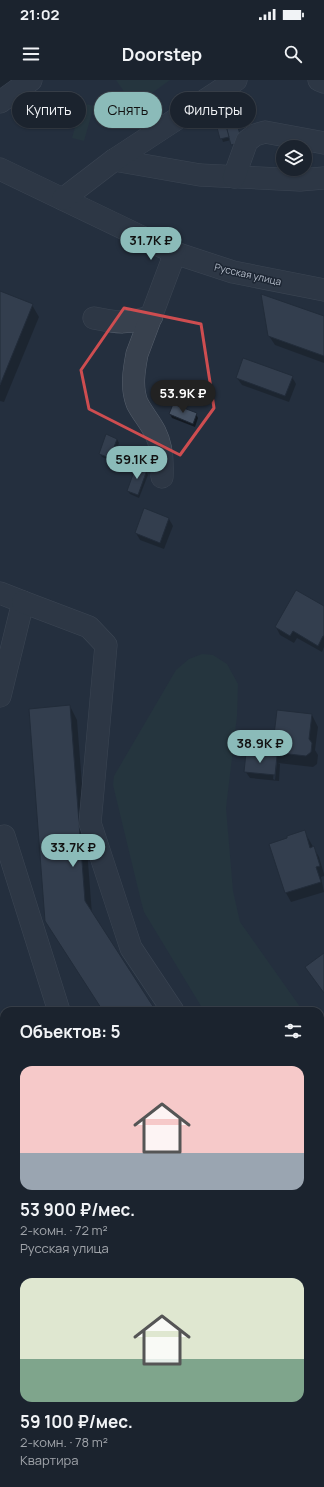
<!DOCTYPE html>
<html lang="ru">
<meta charset="utf-8">
<style>
:root{--surface:#1b232e;--page:#242b36;--text:#f1f3f6;--muted:#a0a4aa;--line:#39404a;--accent:#8bbbb9}
body{margin:0;font-family:Manrope,sans-serif;background:var(--page);color:var(--text);height:100vh;display:flex;flex-direction:column;font-size:15px;white-space:nowrap}
*{box-sizing:border-box;margin:0}
p{font-size:13px;color:var(--muted)}
.icon{flex:none;width:22px;height:22px;fill:none;stroke:currentColor;stroke-width:2;stroke-linecap:round;stroke-linejoin:round}
.map{position:relative;flex:1;overflow:hidden}
.panel{position:absolute;left:0px;top:927px;width:324px;height:480px;display:flex;flex-direction:column;background:var(--surface);border-radius:12px 12px 0 0;box-shadow:0 1px 3px #0004,0 0 0 1px var(--line)}
.panel>*{flex:none}
.banner{position:absolute;left:12px;top:12px;width:300px;height:36px;display:flex;gap:8px}
.buttons{position:absolute;left:276px;top:60px;display:grid;gap:8px}
.buttons a{display:grid;place-items:center;width:36px;height:36px;border-radius:50%;background:var(--surface);box-shadow:0 1px 3px #0004,0 0 0 1px var(--line);font-size:20px}
.price{position:absolute;translate:-50% -34px;padding:0 9px;border-radius:14px;background:var(--accent);color:#111;font-size:13px;line-height:26px;filter:drop-shadow(0 1px 2px #0008)}
.price::after{content:'';position:absolute;left:50%;top:24px;width:12px;height:9px;margin-left:-6px;background:inherit;clip-path:polygon(0 0,100% 0,50% 100%)}
.price.current{background:#222;color:#fff}
ul{padding:0;list-style:none}
li{display:grid;align-content:center;gap:8px;height:212px;padding:0 20px}
li span{display:grid;place-items:center;height:124px;border-radius:12px;color:#555}
li>.icon{margin-inline-start:auto}
span .icon{width:72px;height:72px;fill:#fffc;stroke-width:1}
li b{font-size:17px}
h2{display:flex;justify-content:space-between;align-items:center;height:48px;padding:0 20px;font-size:17px}
.chip{padding:0 14px;border-radius:18px;background:var(--surface);box-shadow:0 1px 3px #0004,0 0 0 1px var(--line);font-size:14px;line-height:36px}
.chip.current{background:var(--accent);color:#111}
.status{display:flex;justify-content:space-between;align-items:center;height:28px;padding:0 20px;background:var(--surface);direction:ltr}
.status svg{height:11px;fill:currentColor}
header{display:flex;justify-content:space-between;align-items:center;height:52px;padding:0 20px;background:var(--surface);font-size:18px;font-weight:700}
.map>svg:first-child{display:block}
.green{fill:#263c3f}
.shadow{fill:#0007;fill-rule:evenodd}
.building{fill:#455162;stroke:#1f2835}
.lines{fill:none;stroke-linecap:round;stroke-linejoin:round}
.minor-casing{stroke:#565f6c;stroke-width:23}
.minor{stroke:#38414e;stroke-width:22}
.marked{fill:none;stroke:#ce4d50;stroke-width:3;stroke-linejoin:round}
.labels{text-anchor:middle;dominant-baseline:central;stroke-width:3;stroke-linejoin:round;paint-order:stroke}
.street-label{font-size:10px;fill:#b4bcc9;stroke:#1d2633}
</style>
<div class="status"><b>21:02</b><svg viewBox="0 0 49 12"><path d="M0 12V9h3v3zM5 12V6h3v6zM10 12V3h3v9zM15 12V0h3v12zM26 1h20v11H26zM47 4h2v5h-2z"/></svg></div>
<header><svg class="icon" aria-label="menu" viewBox="0 0 24 24"><path d="M4 6h16M4 12h16M4 18h16"/></svg>Doorstep<svg class="icon" aria-label="search" viewBox="0 0 24 24"><circle cx="10" cy="10" r="6"/><path d="M15 15l6 6"/></svg></header>
<div class="map">
<svg width="324" height="1407" viewBox="0 0 324 1407">
<rect width="100%" height="100%" fill="#242f3e"/>
<g class="green">
<polygon points="116,0 170,0 134,26"/>
<polygon points="82,23 94,26 84,61 72,58"/>
<polygon points="202,574 213,575 227,584 238,604 237,636 226,728 233,811 240,842 303,931 204,931 144,832 141,821 113,705 114,696 176,590 189,579"/>
<polygon points="320,953 324,957 324,1407 319,1407 318,1403 320,1403"/>
<polygon points="0,1106 4,1107 4,1403 277,1403 278,1407 0,1407"/>
</g>
<g class="shadow">
<polygon points="0,0 13,0 0,10"/>
<polygon points="231,26 243,65 234,68 231,60 223,62 216,41 225,39"/>
<polygon points="0,212 32,225 39,237 4,322 0,321"/>
<polygon points="324,237 324,283 275,265 269,256"/>
<polygon points="292,297 296,304 289,322 242,305 237,298"/>
<polygon points="174,325 196,334 198,338 195,347 172,338 170,334"/>
<polygon points="117,359 119,363 112,381 102,377 100,373"/>
<polygon points="146,391 148,395 139,418 130,414 128,411"/>
<polygon points="145,430 169,439 173,446 164,469 140,460 136,453"/>
<polygon points="296,511 324,527 324,567 322,572 297,558 294,563 280,555 276,547"/>
<polygon points="70,626 77,640 92,834 155,931 104,931 30,630"/>
<path d="M312 635 318 647 315 670 318 675 317 684 313 687 278 683 280 684 279 701 250 698 245 691 276 677 273 671ZM275 682H277L275 700 273 699Z"/>
<polygon points="304,751 319,777 324,794 324,796 321,797 324,812 291,822 286,813"/>
</g>
<g class="building">
<polygon points="232,25 242,62 231,65 221,28"/>
<polygon points="224,38 229,57 220,59 215,40"/>
<polygon points="0,211 33,224 0,305"/>
<polygon points="261,214 324,236 324,276 268,256"/>
<polygon points="243,278 293,296 285,316 236,298"/>
<polygon points="173,324 197,333 193,344 169,334"/>
<polygon points="106,354 117,359 110,378 99,374"/>
<polygon points="136,386 147,390 138,415 127,411"/>
<polygon points="144,428 169,438 160,463 135,453"/>
<polygon points="296,510 324,526 324,556 323,556 318,566 293,551 290,556 275,547"/>
<polygon points="70,625 85,821 156,931 103,931 45,841 29,629"/>
<polygon points="277,630 312,634 309,659 312,663 311,672 306,676 272,672"/>
<polygon points="246,673 277,676 275,695 244,692"/>
<polygon points="305,750 310,768 314,766 320,786 316,787 321,802 285,813 269,764 287,758 287,756"/>
<polygon points="324,873 324,913 305,887"/>
</g>
<g class="lines">
<g class="minor-casing">
<g id="minor">
<polyline points="319,0 324,2"/>
<polyline points="0,22 31,0"/>
<polyline points="114,80 200,95 300,100 324,98"/>
<polyline points="0,89 175,173 233,192 324,210"/>
<polyline points="234,97 247,61 255,55 265,52 324,63"/>
<polyline points="63,119 114,80 236,0"/>
<path d="M94 238C117 243 130 244 152 236"/>
<path d="M162 397C163 381 162 366 155 352 150 342 142 333 137 323 131 307 134 290 137 274L175 173"/>
<polyline points="0,513 23,522 0,616"/>
<polyline points="23,522 89,547 106,565 90,743 131,868 173,931"/>
<polyline points="4,756 59,931"/>
<polyline points="0,1100 4,1100"/>
<polyline points="299,1403 300,1407"/>
</g>
</g>
<use href="#minor" class="minor"/>
</g>
<path d="M0 0H324V1407H0ZM124 228 201 244 214 328 180 375 89 329 81 290Z" fill="#242f3e" fill-opacity=".55" fill-rule="evenodd"/>
<path class="marked" d="M124 228 201 244 214 328 180 375 89 329 81 290Z"/>
<g class="labels">
<g class="street-label">
<text transform="translate(248 194) rotate(13)">Русская улица</text>
</g>
</g>
</svg>
<div class="buttons">
<a><svg class="icon" aria-label="layers" viewBox="0 0 24 24"><path d="M12 4l9 5-9 5-9-5zM3 14l9 5 9-5"/></svg></a>
</div>
<b class="price" style="left:151px;top:181px">31.7K ₽</b>
<b class="price current" style="left:183px;top:334px">53.9K ₽</b>
<b class="price" style="left:137px;top:400px">59.1K ₽</b>
<b class="price" style="left:260px;top:684px">38.9K ₽</b>
<b class="price" style="left:73px;top:788px">33.7K ₽</b>
<div class="banner">
<a class="chip">Купить</a>
<a class="chip current">Снять</a>
<a class="chip">Фильтры</a>
</div>
<section class="panel">
<h2>Объектов: 5<svg class="icon" aria-label="filters" viewBox="0 0 24 24"><path d="M4 7h16M4 17h16"/><circle cx="9" cy="7" r="2"/><circle cx="15" cy="17" r="2"/></svg></h2>
<ul>
<li><span style="background:linear-gradient(#f6c9c9 70%,#9aa5b1 0)"><svg class="icon" aria-label="home" viewBox="0 0 24 24"><path d="M3 11l9-7 9 7M6 9v11h12V9"/></svg></span><div><b>53 900 ₽/мес.</b><p>2-комн. · 72 m²</p><p>Русская улица</p></div></li>
<li><span style="background:linear-gradient(#dfe7d0 65%,#7fa58c 0)"><svg class="icon" aria-label="home" viewBox="0 0 24 24"><path d="M3 11l9-7 9 7M6 9v11h12V9"/></svg></span><div><b>59 100 ₽/мес.</b><p>2-комн. · 78 m²</p><p>Квартира</p></div></li>
</ul>
</section>
</div>
